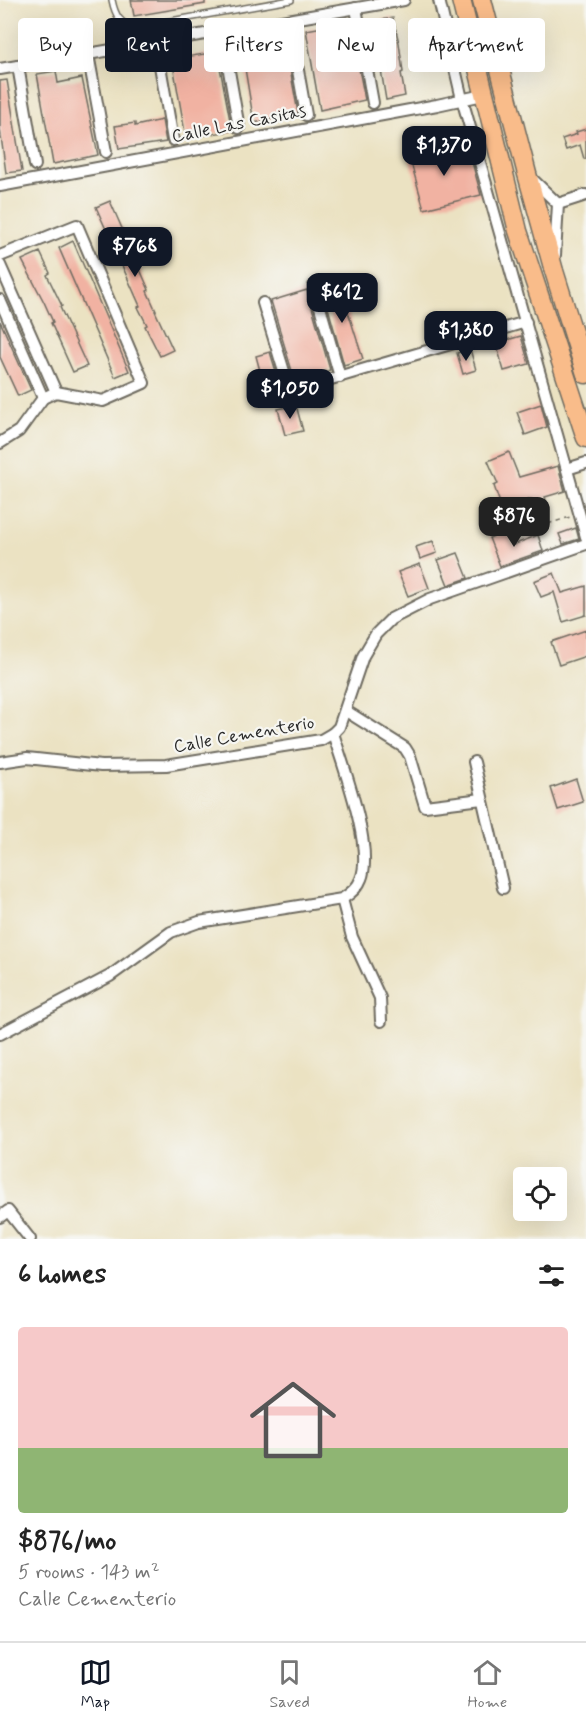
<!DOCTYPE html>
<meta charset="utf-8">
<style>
:root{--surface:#fff;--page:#f6f6f6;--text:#222;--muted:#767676;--line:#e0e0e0;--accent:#111827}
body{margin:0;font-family:Mynerve,sans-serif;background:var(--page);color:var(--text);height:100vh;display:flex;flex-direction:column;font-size:22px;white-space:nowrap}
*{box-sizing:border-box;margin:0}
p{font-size:20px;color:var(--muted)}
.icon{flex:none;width:33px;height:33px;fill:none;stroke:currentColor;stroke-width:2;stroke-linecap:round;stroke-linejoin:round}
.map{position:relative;height:1239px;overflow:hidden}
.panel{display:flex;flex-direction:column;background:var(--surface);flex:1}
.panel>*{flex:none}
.banner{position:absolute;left:18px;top:18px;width:550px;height:54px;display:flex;gap:12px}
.tools{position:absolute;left:513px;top:1167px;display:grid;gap:12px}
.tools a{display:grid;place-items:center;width:54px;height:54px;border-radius:6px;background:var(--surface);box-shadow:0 6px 24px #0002;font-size:30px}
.price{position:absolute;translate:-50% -51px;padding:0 14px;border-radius:12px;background:var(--accent);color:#fff;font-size:20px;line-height:39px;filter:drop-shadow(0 2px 3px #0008)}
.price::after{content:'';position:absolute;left:50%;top:36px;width:18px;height:14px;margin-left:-9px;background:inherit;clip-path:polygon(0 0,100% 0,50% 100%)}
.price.current{background:#222;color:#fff}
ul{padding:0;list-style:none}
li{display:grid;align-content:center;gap:12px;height:318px;padding:0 18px}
li span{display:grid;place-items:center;height:186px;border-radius:6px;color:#555}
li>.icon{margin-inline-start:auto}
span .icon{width:108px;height:108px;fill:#fffc;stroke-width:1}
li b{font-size:26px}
h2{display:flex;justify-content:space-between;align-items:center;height:72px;padding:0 18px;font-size:26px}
.chip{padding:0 21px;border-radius:6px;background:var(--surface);box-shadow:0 6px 24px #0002;font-size:21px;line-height:54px}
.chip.current{background:var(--accent);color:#fff}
.tab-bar{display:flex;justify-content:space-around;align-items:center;height:84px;border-top:2px solid var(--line);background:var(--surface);font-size:16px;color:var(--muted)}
.tab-bar a{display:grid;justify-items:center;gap:3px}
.tab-bar .current{color:var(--accent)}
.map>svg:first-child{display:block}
.building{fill:#f1b2a2}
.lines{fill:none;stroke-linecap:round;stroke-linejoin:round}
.service-casing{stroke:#6e6b60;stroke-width:8}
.minor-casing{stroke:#6e6b60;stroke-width:14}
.primary-casing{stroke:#6e6b60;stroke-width:21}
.path{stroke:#6e6b60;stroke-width:1.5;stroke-dasharray:4.5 4.5;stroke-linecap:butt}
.service{stroke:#fff;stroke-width:5}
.minor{stroke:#fff;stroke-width:10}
.primary{stroke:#f9bc8a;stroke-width:18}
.labels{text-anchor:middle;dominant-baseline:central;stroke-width:4.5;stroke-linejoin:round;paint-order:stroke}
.street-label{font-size:18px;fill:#2b2b2b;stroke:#f6f6f2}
</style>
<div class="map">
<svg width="586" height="1239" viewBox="0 0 586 1239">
<rect width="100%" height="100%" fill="#f6f6f2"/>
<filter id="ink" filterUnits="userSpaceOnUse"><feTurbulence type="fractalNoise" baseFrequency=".0167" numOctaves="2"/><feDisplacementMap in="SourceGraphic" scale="12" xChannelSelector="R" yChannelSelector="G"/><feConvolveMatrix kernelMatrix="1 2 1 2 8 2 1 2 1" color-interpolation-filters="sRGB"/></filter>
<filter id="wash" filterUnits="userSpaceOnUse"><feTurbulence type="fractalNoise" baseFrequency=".008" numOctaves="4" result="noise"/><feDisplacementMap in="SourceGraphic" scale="24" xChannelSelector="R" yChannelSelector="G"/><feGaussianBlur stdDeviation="1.35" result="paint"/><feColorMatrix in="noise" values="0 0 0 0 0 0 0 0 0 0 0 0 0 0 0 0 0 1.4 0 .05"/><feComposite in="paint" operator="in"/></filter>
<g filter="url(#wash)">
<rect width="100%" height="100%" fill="#ebe2c2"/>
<g id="blocks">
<g class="building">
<polygon points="131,0 205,0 205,4 134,16"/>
<polygon points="393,18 399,43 403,72 401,73 405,96 386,100 373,21"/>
<polygon points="350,22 365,100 320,110 306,30"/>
<polygon points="284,36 298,113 254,123 241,44"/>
<polygon points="217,52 232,131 186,138 172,59"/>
<polygon points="56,71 58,83 82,78 98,155 53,164 37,74"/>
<polygon points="7,80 22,171 6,173 0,129 0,81"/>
<polygon points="162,120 166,142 119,149 115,126 135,123 135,126"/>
<polygon points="586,129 586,159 584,159 580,145 566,150 562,139 577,134 576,132"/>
<polygon points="430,143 436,160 469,151 481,195 424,209 410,159 416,157 414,145"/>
<polygon points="110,201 149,290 147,291 156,311 155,311 173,350 160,356 145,326 147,325 138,307 140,306 96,207"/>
<polygon points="73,241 129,371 115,377 59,248"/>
<polygon points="40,252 50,273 47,275 62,306 60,307 87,366 73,372 51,323 53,322 44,302 22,260"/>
<polygon points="338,280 363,359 344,365 322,286"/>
<polygon points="307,290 330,370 295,381 271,301"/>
<polygon points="0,321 31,390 18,396 0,357"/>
<polygon points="521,336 529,364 504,371 496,343"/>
<polygon points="470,349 476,370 463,374 457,353"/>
<polygon points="270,352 278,378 263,382 256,356"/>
<polygon points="541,404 547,427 525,435 517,412"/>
<polygon points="296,405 303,431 285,435 278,409"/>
<polygon points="509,452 519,477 558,466 565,491 545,497 549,509 536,515 531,499 502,509 494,486 498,484 488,461"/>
<polygon points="576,528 579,539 563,544 559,534"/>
<polygon points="508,531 513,545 538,535 543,551 500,566 489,538"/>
<polygon points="433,541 437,553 420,559 416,547"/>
<polygon points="458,553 468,578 448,585 438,560"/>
<polygon points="420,564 429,588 408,596 398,572"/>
<polygon points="554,573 562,593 586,586 586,615 563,622 554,592 541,597 534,581"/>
<polygon points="586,630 586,656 559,665 551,642"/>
<polygon points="576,779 583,802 558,810 551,788"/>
</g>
</g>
</g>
<g filter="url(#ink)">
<use href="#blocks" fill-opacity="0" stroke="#6e6b60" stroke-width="1.5"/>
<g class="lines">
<g class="service-casing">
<path id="service" d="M112 0C115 15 120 25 136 27L291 0"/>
</g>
<g class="minor-casing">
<g id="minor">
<polyline points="439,0 462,99 586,537"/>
<polyline points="356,8 373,103"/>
<polyline points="289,20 306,115"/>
<polyline points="222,31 239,128"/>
<polyline points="156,43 173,140"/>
<polyline points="88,54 106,152"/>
<polyline points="18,66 35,165"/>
<polyline points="0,69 404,0"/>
<polyline points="530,177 558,204"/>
<polyline points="0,186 437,105 483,95"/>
<polyline points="558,204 586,195"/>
<polyline points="555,255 558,204"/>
<polyline points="0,256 77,225 144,383 103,401 56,392 43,398 19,431 0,443"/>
<polyline points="0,265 56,392"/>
<polyline points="314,286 340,377"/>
<polyline points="0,300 43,398"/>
<polyline points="263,303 290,391 526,322"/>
<polyline points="567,469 586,463"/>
<polyline points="346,711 405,748 410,756 425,806 482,799"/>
<polyline points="0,762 27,758 101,766 166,765 321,740 333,733 339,727 363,656 376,634 391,619 430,599 586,544"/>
<polyline points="474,762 503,888"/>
<polyline points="342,899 352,937 380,998 381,1021"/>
<path d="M0 1034 110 976 171 932 199 922 342 899C350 894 358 888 361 879 374 848 343 766 333 733"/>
<polyline points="0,1217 8,1211 30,1239"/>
</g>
</g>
<g class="primary-casing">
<g id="primary">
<polyline points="461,0 518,231 586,438"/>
<polyline points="482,0 527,174 554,271 586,374"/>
</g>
</g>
<polyline class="path" points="488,529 499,526 519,533 570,517"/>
<use href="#service" class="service"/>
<use href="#minor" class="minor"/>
<use href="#primary" class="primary"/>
</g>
</g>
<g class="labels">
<g class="street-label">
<text transform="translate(239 124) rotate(-11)">Calle Las Casitas</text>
<text transform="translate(244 735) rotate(-10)">Calle Cementerio</text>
</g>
</g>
</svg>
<div class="tools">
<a><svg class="icon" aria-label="locate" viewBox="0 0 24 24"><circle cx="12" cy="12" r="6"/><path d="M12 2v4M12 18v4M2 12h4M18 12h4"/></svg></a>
</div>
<b class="price" style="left:444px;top:177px">$1,370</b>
<b class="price" style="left:135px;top:278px">$768</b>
<b class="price" style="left:342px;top:324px">$612</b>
<b class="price" style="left:466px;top:362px">$1,380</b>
<b class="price" style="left:290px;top:420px">$1,050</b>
<b class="price current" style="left:514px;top:548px">$876</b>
<div class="banner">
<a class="chip">Buy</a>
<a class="chip current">Rent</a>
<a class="chip">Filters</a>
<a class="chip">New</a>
<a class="chip">Apartment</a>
</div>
</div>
<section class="panel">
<h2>6 homes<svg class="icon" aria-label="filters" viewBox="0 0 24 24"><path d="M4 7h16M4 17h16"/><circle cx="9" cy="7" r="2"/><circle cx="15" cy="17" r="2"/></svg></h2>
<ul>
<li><span style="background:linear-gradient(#f6c9c9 65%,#8fb573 0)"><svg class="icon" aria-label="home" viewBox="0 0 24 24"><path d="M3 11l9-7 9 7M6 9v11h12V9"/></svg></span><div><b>$876/mo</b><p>5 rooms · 143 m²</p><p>Calle Cementerio</p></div></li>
</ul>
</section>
<nav class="tab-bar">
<a class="current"><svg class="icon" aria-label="map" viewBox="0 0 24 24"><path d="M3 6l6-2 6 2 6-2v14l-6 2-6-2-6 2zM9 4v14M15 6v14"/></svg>Map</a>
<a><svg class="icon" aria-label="saved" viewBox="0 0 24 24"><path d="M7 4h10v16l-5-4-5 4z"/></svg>Saved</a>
<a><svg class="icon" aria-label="home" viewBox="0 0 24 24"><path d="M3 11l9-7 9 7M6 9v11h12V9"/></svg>Home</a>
</nav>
